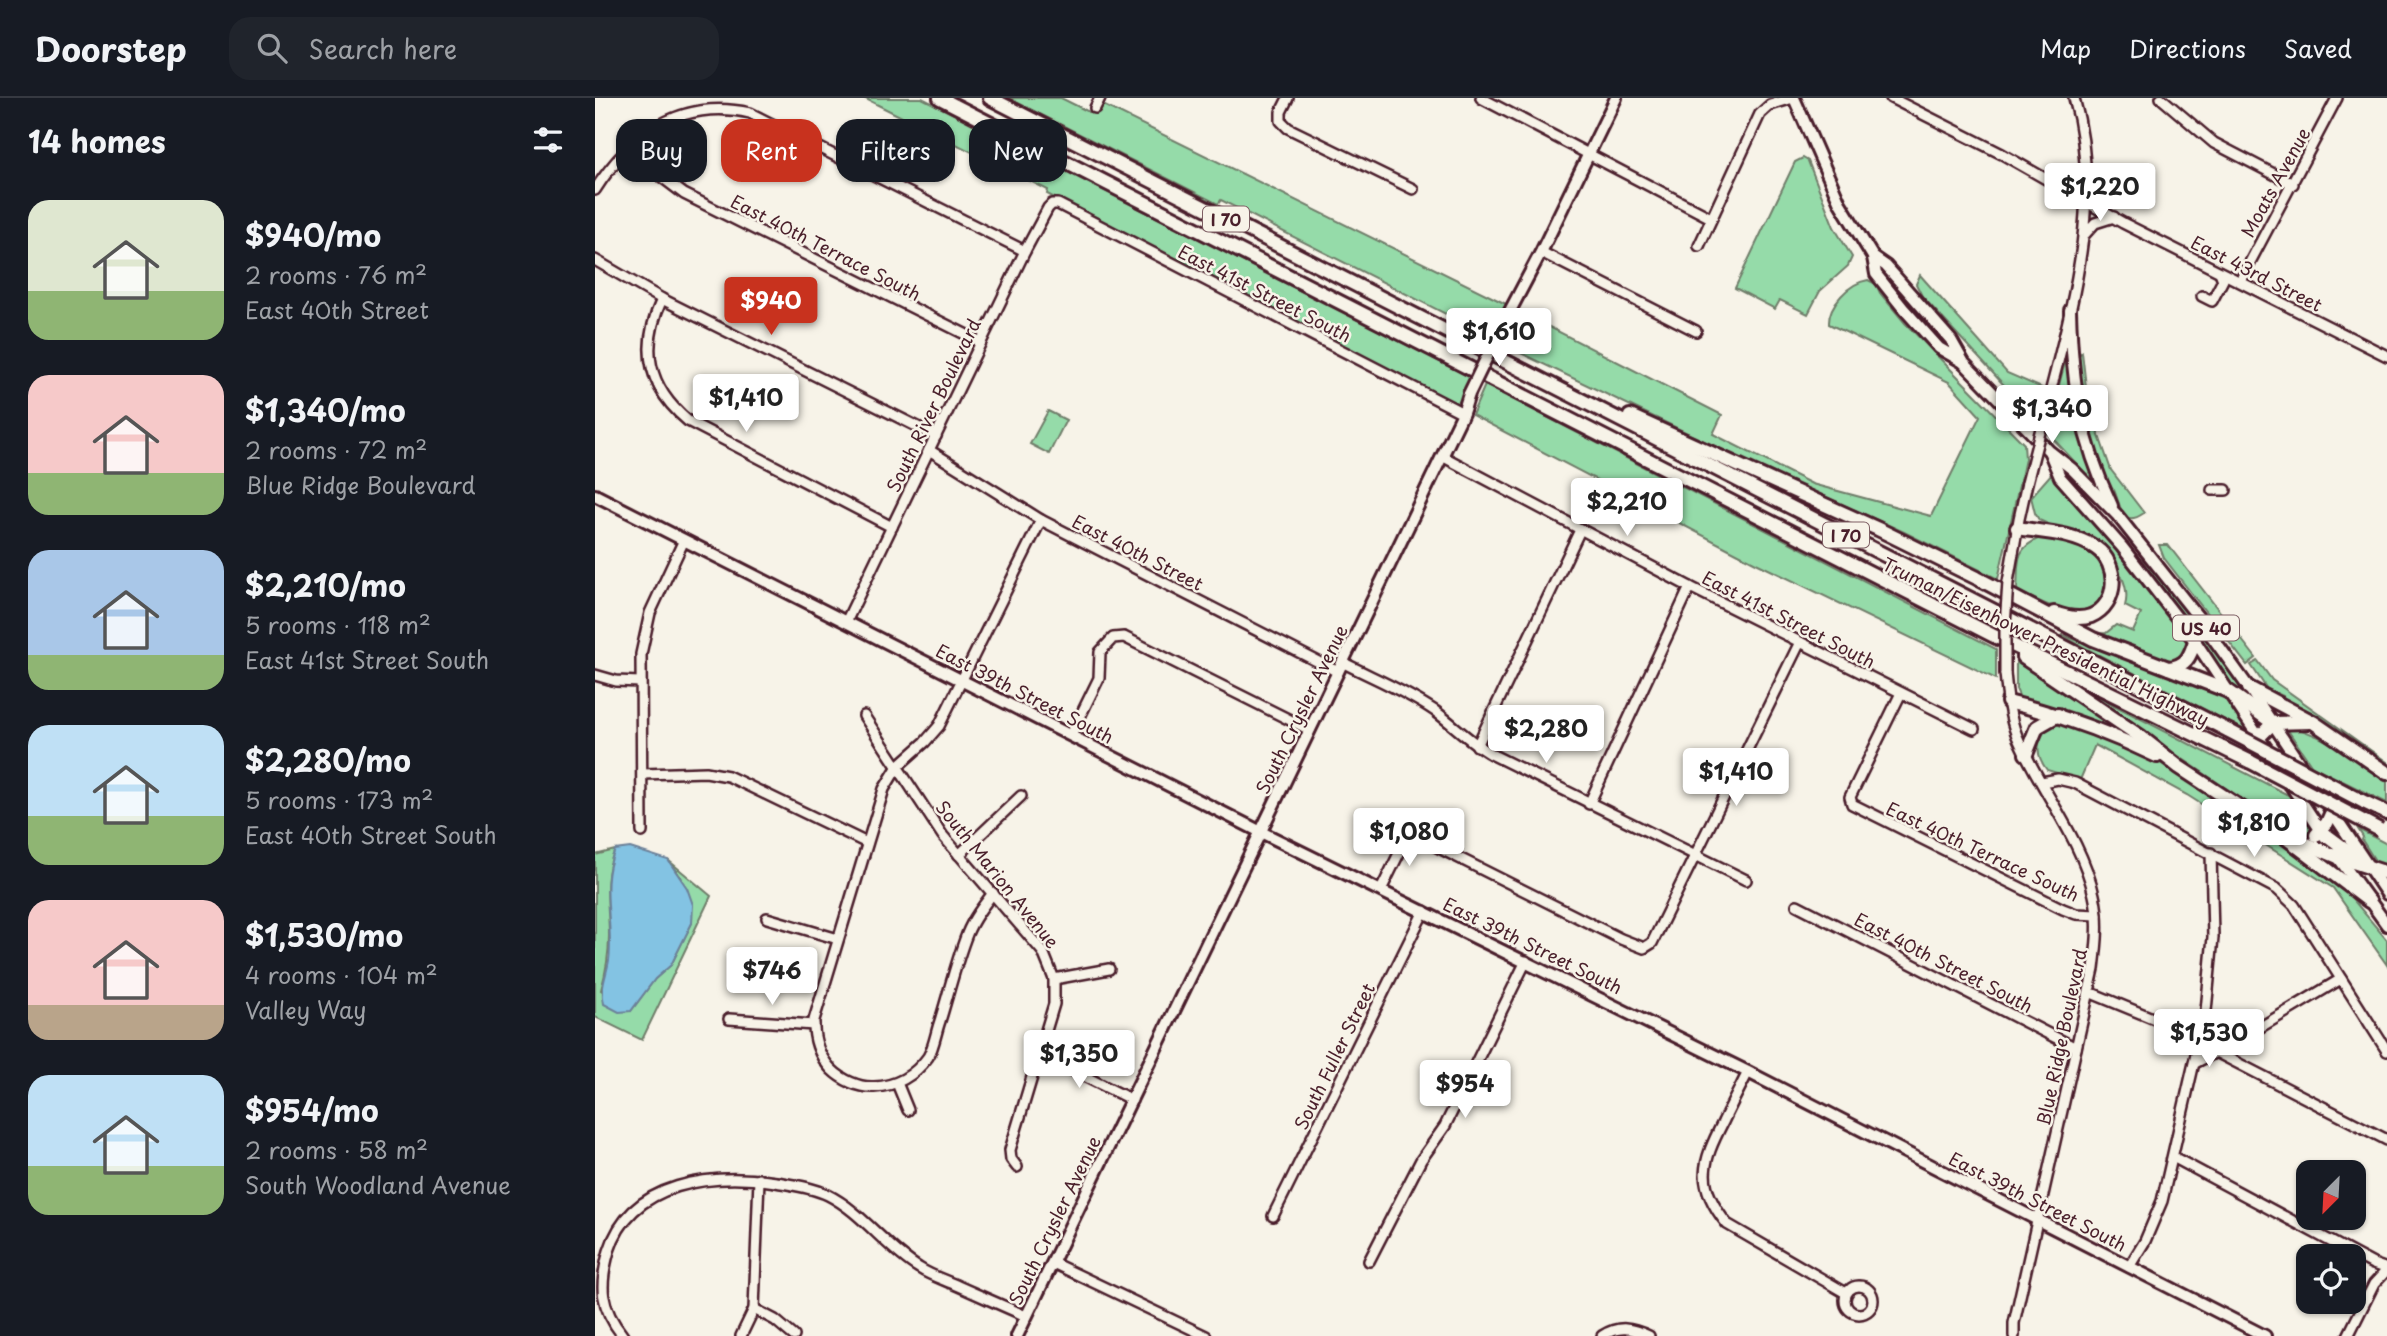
<!DOCTYPE html>
<meta charset="utf-8">
<style>
:root{--surface:#171b24;--page:#20242c;--text:#f1f3f6;--muted:#9ea1a6;--line:#363941;--accent:#c8321e}
body{margin:0;font-family:"Playpen Sans",sans-serif;background:var(--page);color:var(--text);height:100vh;display:flex;flex-direction:column;font-size:26px;white-space:nowrap}
*{box-sizing:border-box;margin:0}
p{font-size:23px;color:var(--muted)}
.icon{flex:none;width:38px;height:38px;fill:none;stroke:currentColor;stroke-width:2;stroke-linecap:round;stroke-linejoin:round}
.map{position:relative;flex:1;overflow:hidden}
.panel{display:flex;flex-direction:column;background:var(--surface);width:595px}
.panel>*{flex:none}
.guide{position:absolute;left:21px;top:21px;width:665px;height:63px;display:flex;gap:14px}
.needle{width:46px;rotate:204deg}
.tools{position:absolute;left:1701px;top:1062px;display:grid;gap:14px}
.tools a{display:grid;place-items:center;width:70px;height:70px;border-radius:14px;background:var(--surface);box-shadow:0 2px 5px #0004;font-size:35px}
.price{position:absolute;translate:-50% -60px;padding:0 16px;border-radius:7px;background:#fff;color:#222;font-size:23px;line-height:46px;filter:drop-shadow(0 2px 4px #0008)}
.price::after{content:'';position:absolute;left:50%;top:42px;width:21px;height:16px;margin-left:-10px;background:inherit;clip-path:polygon(0 0,100% 0,50% 100%)}
.price.current{background:var(--accent);color:#fff}
ul{padding:0;list-style:none}
li{display:flex;align-items:center;gap:21px;height:175px;padding:0 28px}
li span{display:grid;place-items:center;flex:none;width:196px;height:140px;border-radius:21px;color:#555}
li>.icon{margin-inline-start:auto}
span .icon{width:84px;height:84px;fill:#fffc;stroke-width:1}
li b{font-size:30px}
h2{display:flex;justify-content:space-between;align-items:center;height:84px;padding:0 28px;font-size:30px}
.tag{padding:0 24px;border-radius:21px;background:var(--surface);box-shadow:0 2px 5px #0004;font-size:24px;line-height:63px}
.tag.current{background:var(--accent);color:#fff}
header{display:flex;align-items:center;gap:42px;box-sizing:border-box;height:98px;padding:0 35px;background:var(--surface);border-bottom:2px solid var(--line)}
header strong{font-size:33px}
nav{display:flex;gap:38px;margin-inline-start:auto;font-size:24px}
.search{width:490px;height:63px;background:var(--page);display:flex;align-items:center;gap:18px;box-sizing:border-box;padding:0 24px;border-radius:21px;color:var(--muted);font-size:26px}
main{display:flex;flex:1;min-height:0}
.map>svg:first-child{display:block}
.green{fill:#95dba9;stroke:#707d6a;stroke-width:2}
.water{fill:#83c3e3;stroke:#6c8199;stroke-width:2}
.lines{fill:none;stroke-linecap:round;stroke-linejoin:round}
.minor-casing{stroke:#4a1f2b;stroke-width:14}
.major-casing{stroke:#4a1f2b;stroke-width:16}
.highway-casing{stroke:#4a1f2b;stroke-width:18}
.minor{stroke:#f7f3e8;stroke-width:9}
.major{stroke:#f7f3e8;stroke-width:10}
.highway{stroke:#f7f3e8;stroke-width:12}
.minor-bridge-casing{stroke:#4a1f2b;stroke-width:14;stroke-linecap:butt}
.major-bridge-casing{stroke:#4a1f2b;stroke-width:16;stroke-linecap:butt}
.highway-bridge-casing{stroke:#4a1f2b;stroke-width:18;stroke-linecap:butt}
.minor-bridge{stroke:#f7f3e8;stroke-width:9}
.major-bridge{stroke:#f7f3e8;stroke-width:10}
.highway-bridge{stroke:#f7f3e8;stroke-width:12}
.labels{text-anchor:middle;dominant-baseline:central;stroke-width:5;stroke-linejoin:round;paint-order:stroke}
.shield{fill:#f7f3e8;stroke:#7e5f64;stroke-width:2}
.shield-label{font-size:16px;font-weight:bold;fill:#4a1f2b}
.street-label{font-size:18px;fill:#4a1f2b;stroke:#f7f3e8}
</style>
<header>
<strong>Doorstep</strong>
<div class="search"><svg class="icon" aria-label="search" viewBox="0 0 24 24"><circle cx="10" cy="10" r="6"/><path d="M15 15l6 6"/></svg>Search here</div>
<nav><a>Map</a><a>Directions</a><a>Saved</a></nav>
</header>
<main>
<section class="panel">
<h2>14 homes<svg class="icon" aria-label="filters" viewBox="0 0 24 24"><path d="M4 7h16M4 17h16"/><circle cx="9" cy="7" r="2"/><circle cx="15" cy="17" r="2"/></svg></h2>
<ul>
<li><span style="background:linear-gradient(#dfe7d0 65%,#8fb573 0)"><svg class="icon" aria-label="home" viewBox="0 0 24 24"><path d="M3 11l9-7 9 7M6 9v11h12V9"/></svg></span><div><b>$940/mo</b><p>2 rooms · 76 m²</p><p>East 40th Street</p></div></li>
<li><span style="background:linear-gradient(#f6c9c9 70%,#8fb573 0)"><svg class="icon" aria-label="home" viewBox="0 0 24 24"><path d="M3 11l9-7 9 7M6 9v11h12V9"/></svg></span><div><b>$1,340/mo</b><p>2 rooms · 72 m²</p><p>Blue Ridge Boulevard</p></div></li>
<li><span style="background:linear-gradient(#a9c7e8 75%,#8fb573 0)"><svg class="icon" aria-label="home" viewBox="0 0 24 24"><path d="M3 11l9-7 9 7M6 9v11h12V9"/></svg></span><div><b>$2,210/mo</b><p>5 rooms · 118 m²</p><p>East 41st Street South</p></div></li>
<li><span style="background:linear-gradient(#bfe0f5 65%,#8fb573 0)"><svg class="icon" aria-label="home" viewBox="0 0 24 24"><path d="M3 11l9-7 9 7M6 9v11h12V9"/></svg></span><div><b>$2,280/mo</b><p>5 rooms · 173 m²</p><p>East 40th Street South</p></div></li>
<li><span style="background:linear-gradient(#f6c9c9 75%,#b9a48a 0)"><svg class="icon" aria-label="home" viewBox="0 0 24 24"><path d="M3 11l9-7 9 7M6 9v11h12V9"/></svg></span><div><b>$1,530/mo</b><p>4 rooms · 104 m²</p><p>Valley Way</p></div></li>
<li><span style="background:linear-gradient(#bfe0f5 65%,#8fb573 0)"><svg class="icon" aria-label="home" viewBox="0 0 24 24"><path d="M3 11l9-7 9 7M6 9v11h12V9"/></svg></span><div><b>$954/mo</b><p>2 rooms · 58 m²</p><p>South Woodland Avenue</p></div></li>
</ul>
</section>
<div class="map">
<svg width="1792" height="1238" viewBox="0 0 1792 1238">
<rect width="100%" height="100%" fill="#f7f3e8"/>
<filter id="ink" filterUnits="userSpaceOnUse"><feTurbulence type="fractalNoise" baseFrequency=".0143" numOctaves="2"/><feDisplacementMap in="SourceGraphic" scale="14" xChannelSelector="R" yChannelSelector="G"/><feConvolveMatrix kernelMatrix="1 2 1 2 8 2 1 2 1" color-interpolation-filters="sRGB"/></filter>
<g filter="url(#ink)">
<g class="green">
<polygon points="269,0 327,0 877,280 865,303 862,305 856,303 452,96 453,92"/>
<polygon points="413,0 466,0 494,14 501,15 506,6 913,207 896,239 626,102 623,106"/>
<polygon points="1208,60 1213,63 1239,129 1257,159 1253,168 1225,193 1213,216 1185,202 1180,211 1140,190 1200,64"/>
<polygon points="1325,177 1412,275 1447,290 1443,301 1431,311 1327,198 1321,186"/>
<path d="M1273 182 1281 186 1285 195 1310 225 1429 346 1430 361 1403 481 1309 434 1157 366 911 248 929 216 1127 317 1118 336 1217 386 1336 418 1385 318 1354 284 1234 226C1233 207 1254 185 1273 182Z"/>
<path d="M1487 254 1493 306 1516 372 1549 415C1526 431 1526 408 1519 392L1512 389 1486 309 1482 259Z"/>
<path d="M1471 260H1474C1478 307 1486 348 1505 391L1450 332 1461 299Z"/>
<polygon points="890,287 1401,551 1401,581 1159,464 877,317"/>
<polygon points="453,313 471,322 454,356 435,346"/>
<path d="M1457 375 1515 444 1582 528 1593 546 1590 560 1575 565 1498 536 1511 535 1521 527 1538 534 1546 516 1530 508C1536 487 1521 464 1504 451 1490 440 1461 430 1444 422L1440 415 1436 399Z"/>
<path d="M1445 440C1467 443 1489 447 1505 464 1524 486 1505 514 1479 513 1458 512 1440 501 1422 492 1424 466 1418 451 1445 440Z"/>
<polygon points="1564,447 1573,447 1661,560 1652,567 1569,460"/>
<polygon points="1544,453 1612,536 1670,618 1641,594 1599,531 1550,467"/>
<polygon points="1468,537 1624,596 1632,603 1653,634 1467,538"/>
<polygon points="1421,562 1560,653 1516,631 1425,600 1421,591"/>
<polygon points="1663,563 1677,582 1792,664 1792,668 1710,613 1686,602 1688,598 1672,591 1656,567"/>
<polygon points="1488,591 1699,700 1717,731 1717,736 1708,737 1684,726 1487,593"/>
<path d="M1466 625 1536 649 1593 680 1745 786 1792 842V867L1738 790 1592 697 1500 647 1485 682 1452 672C1437 653 1442 631 1466 625Z"/>
<path d="M1690 628C1730 635 1760 661 1792 684V705L1717 668Z"/>
<polygon points="1763,731 1792,746 1792,771 1781,764 1767,742 1768,739"/>
<path d="M20 752C7 780 14 808 14 838 14 857 11 874 6 892L36 913 60 881 76 867 97 825 85 778 73 762 116 798 47 942 0 919V757Z"/>
</g>
<path class="water" d="M35 750 73 762 92 790 98 807 97 825 76 867 60 881 36 913 24 914 9 906C5 888 11 880 14 862 19 825 4 788 20 752Z"/>
<g class="lines">
<g class="minor-casing">
<g id="minor">
<polyline points="693,0 686,14 686,23 693,30 818,91"/>
<polyline points="886,0 1116,120"/>
<polyline points="1296,0 1407,56 1528,125 1792,258"/>
<polyline points="1566,0 1619,45 1698,86"/>
<polyline points="500,10 505,0"/>
<polyline points="31,52 89,96 386,244"/>
<polyline points="1460,85 1480,84 1490,68"/>
<path d="M0 92C36 36 86 0 155 15L430 153"/>
<polyline points="1490,136 1500,125 1519,119"/>
<polyline points="1104,148 1165,16 1175,7 1198,0"/>
<polyline points="946,154 1101,233"/>
<polyline points="0,162 67,201 341,338"/>
<polyline points="1645,183 1742,0"/>
<polyline points="1607,198 1617,203 1628,182 1625,174"/>
<path d="M67 201C45 249 52 289 93 323L297 429"/>
<path d="M1453 303C1478 205 1508 101 1479 0"/>
<polyline points="334,352 446,422 743,574"/>
<polyline points="847,358 1095,489 1379,631"/>
<polyline points="1617,392 1631,392"/>
<polyline points="1413,484 1424,421 1432,385"/>
<polyline points="251,524 430,153 453,110 457,106 463,106 868,315"/>
<path d="M747 564C778 580 811 593 840 613 859 627 875 644 896 656L1151 782"/>
<path d="M1410 575C1412 596 1414 618 1422 638 1445 692 1486 739 1499 797 1505 822 1502 846 1499 871L1419 1225V1238"/>
<polyline points="0,577 21,583 45,584"/>
<polyline points="1306,595 1255,699 1257,706 1468,811 1481,816 1502,817"/>
<polyline points="269,618 348,738 448,854 459,881 459,906 415,1052 416,1061 422,1069"/>
<polyline points="476,637 504,580 505,554 518,540 529,539 715,632"/>
<polyline points="882,648 985,432"/>
<polyline points="48,676 111,674 133,678 272,745"/>
<polyline points="1447,684 1463,681 1480,685 1682,791 1699,807 1792,953"/>
<polyline points="994,706 1095,489"/>
<polyline points="47,734 46,556 55,515 89,442"/>
<polyline points="364,757 426,698"/>
<polyline points="786,792 814,735 1026,841 1049,850 1057,845 1205,544"/>
<path d="M398 795C388 808 378 821 372 836 361 864 354 894 345 923 341 934 339 949 333 959 320 977 302 988 279 989 264 990 247 982 236 971 224 958 218 940 219 922L289 691 303 668 330 644 344 628 446 422"/>
<polyline points="1202,807 1481,950"/>
<polyline points="172,820 243,841"/>
<polyline points="459,881 514,871"/>
<polyline points="1494,894 1606,940 1621,954 1792,1042"/>
<polyline points="134,921 219,927"/>
<polyline points="443,955 537,1002"/>
<polyline points="1600,965 1644,942 1746,881"/>
<path d="M1153 974C1145 990 1136 1007 1128 1024 1107 1065 1100 1086 1132 1126L1251 1195"/>
<polyline points="302,985 313,1012"/>
<polyline points="1578,1059 1778,1166 1792,1171"/>
<polyline points="678,1118 829,813"/>
<polyline points="774,1163 826,1062 850,1028 931,863"/>
<polyline points="458,1165 611,1238"/>
<polyline points="1534,1169 1550,1143 1567,1103 1611,913 1618,839 1616,755"/>
<circle cx="1264" cy="1202" r="14"/>
<polyline points="159,1211 180,1222 199,1238"/>
<path d="M28 1238C5 1209 4 1188 14 1153 36 1082 119 1075 181 1084 198 1087 217 1089 233 1097 267 1114 291 1150 324 1170 336 1178 350 1182 363 1188 386 1198 408 1208 431 1218"/>
<polyline points="146,1238 159,1211 164,1081"/>
<path d="M1007 1238C1024 1227 1037 1230 1054 1238"/>
<polyline points="1753,1238 1779,1186 1792,1172"/>
</g>
</g>
<g class="major-casing">
<g id="major">
<polyline points="1199,0 1245,105 1278,159 1281,176 1308,210 1344,250 1368,264"/>
<polyline points="1278,159 1291,168 1356,242 1369,265 1454,353 1477,371 1522,417 1603,519 1654,590 1792,796"/>
<path d="M1475 212C1477 286 1485 340 1517 408"/>
<polyline points="906,230 946,154 1021,0"/>
<polyline points="1455,355 1465,379 1527,449 1600,543 1730,739"/>
<polyline points="0,397 666,734 1153,974 1670,1238"/>
<polyline points="1740,755 1792,827"/>
<polyline points="422,1238 868,315 874,296"/>
</g>
</g>
<g class="highway-casing">
<g id="highway">
<polyline points="345,0 1397,537 1656,664"/>
<polyline points="395,0 1634,633"/>
<polyline points="1035,318 1283,431 1382,480 1498,541 1633,593 1678,625"/>
<path d="M1422 430C1448 434 1479 435 1501 450 1524 466 1524 506 1496 518 1485 522 1470 519 1459 515"/>
<polyline points="1428,559 1546,639 1584,669 1686,736 1774,803"/>
<path d="M1574 570C1591 568 1595 559 1600 543"/>
<polyline points="1654,590 1718,624 1792,675"/>
<path d="M1413 604C1465 617 1513 634 1562 658"/>
<polyline points="1664,639 1678,625 1715,624"/>
<polyline points="1431,656 1442,629 1463,617"/>
<polyline points="1769,704 1792,715"/>
<polyline points="1726,733 1765,762"/>
<polyline points="1721,737 1732,725 1737,714"/>
<polyline points="1702,742 1743,759 1792,775"/>
</g>
</g>
<use href="#minor" class="minor"/>
<use href="#major" class="major"/>
<use href="#highway" class="highway"/>
<g class="minor-bridge-casing">
<g id="minor-bridge">
<polyline points="1432,385 1453,303"/>
<polyline points="1410,575 1410,528 1413,484"/>
</g>
</g>
<g class="major-bridge-casing">
<polyline id="major-bridge" points="874,296 906,230"/>
</g>
<g class="highway-bridge-casing">
<g id="highway-bridge">
<polyline points="1634,633 1769,704"/>
<polyline points="1656,664 1785,732"/>
</g>
</g>
<use href="#minor-bridge" class="minor-bridge"/>
<use href="#major-bridge" class="major-bridge"/>
<use href="#highway-bridge" class="highway-bridge"/>
</g>
</g>
<g class="labels">
<g class="shield">
<rect x="608" y="108.5" width="46" height="25" rx="5"/>
<rect x="1228" y="424.5" width="46" height="25" rx="5"/>
<rect x="1578" y="517.5" width="66" height="25" rx="5"/>
</g>
<g class="shield-label">
<text x="631" y="121">I 70</text>
<text x="1251" y="437">I 70</text>
<text x="1611" y="530">US 40</text>
</g>
<g class="street-label">
<text transform="translate(1680 84) rotate(-61)">Moats Avenue</text>
<text transform="translate(231 149) rotate(27)">East 40th Terrace South</text>
<text transform="translate(1662 175) rotate(27)">East 43rd Street</text>
<text transform="translate(670 195) rotate(27)">East 41st Street South</text>
<text transform="translate(338 307) rotate(-64)">South River Boulevard</text>
<text transform="translate(543 454) rotate(27)">East 40th Street</text>
<text transform="translate(1194 521) rotate(27)">East 41st Street South</text>
<text transform="translate(1451 543) rotate(26)">Truman/Eisenhower Presidential Highway</text>
<text transform="translate(430 595) rotate(27)">East 39th Street South</text>
<text transform="translate(706 611) rotate(-64)">South Crysler Avenue</text>
<text transform="translate(1388 753) rotate(25)">East 40th Terrace South</text>
<text transform="translate(403 776) rotate(51)">South Marion Avenue</text>
<text transform="translate(938 847) rotate(26)">East 39th Street South</text>
<text transform="translate(1349 864) rotate(27)">East 40th Street South</text>
<text transform="translate(1466 939) rotate(-78)">Blue Ridge Boulevard</text>
<text transform="translate(739 958) rotate(-64)">South Fuller Street</text>
<text transform="translate(1443 1103) rotate(27)">East 39th Street South</text>
<text transform="translate(459 1122) rotate(-64)">South Crysler Avenue</text>
</g>
</g>
</svg>
<div class="tools">
<a><svg class="needle" viewBox="-14 -14 28 28"><path d="M0-13l5 13h-10z" fill="#e53935"/><path d="M0 13l5-13h-10z" fill="#9ea1a6"/></svg></a>
<a><svg class="icon" aria-label="locate" viewBox="0 0 24 24"><circle cx="12" cy="12" r="6"/><path d="M12 2v4M12 18v4M2 12h4M18 12h4"/></svg></a>
</div>
<b class="price" style="left:1505px;top:125px">$1,220</b>
<b class="price current" style="left:176px;top:239px">$940</b>
<b class="price" style="left:904px;top:270px">$1,610</b>
<b class="price" style="left:151px;top:336px">$1,410</b>
<b class="price" style="left:1457px;top:347px">$1,340</b>
<b class="price" style="left:1032px;top:440px">$2,210</b>
<b class="price" style="left:951px;top:667px">$2,280</b>
<b class="price" style="left:1141px;top:710px">$1,410</b>
<b class="price" style="left:1659px;top:761px">$1,810</b>
<b class="price" style="left:814px;top:770px">$1,080</b>
<b class="price" style="left:177px;top:909px">$746</b>
<b class="price" style="left:1614px;top:971px">$1,530</b>
<b class="price" style="left:484px;top:992px">$1,350</b>
<b class="price" style="left:870px;top:1022px">$954</b>
<div class="guide">
<a class="tag">Buy</a>
<a class="tag current">Rent</a>
<a class="tag">Filters</a>
<a class="tag">New</a>
</div>
</div>
</main>
